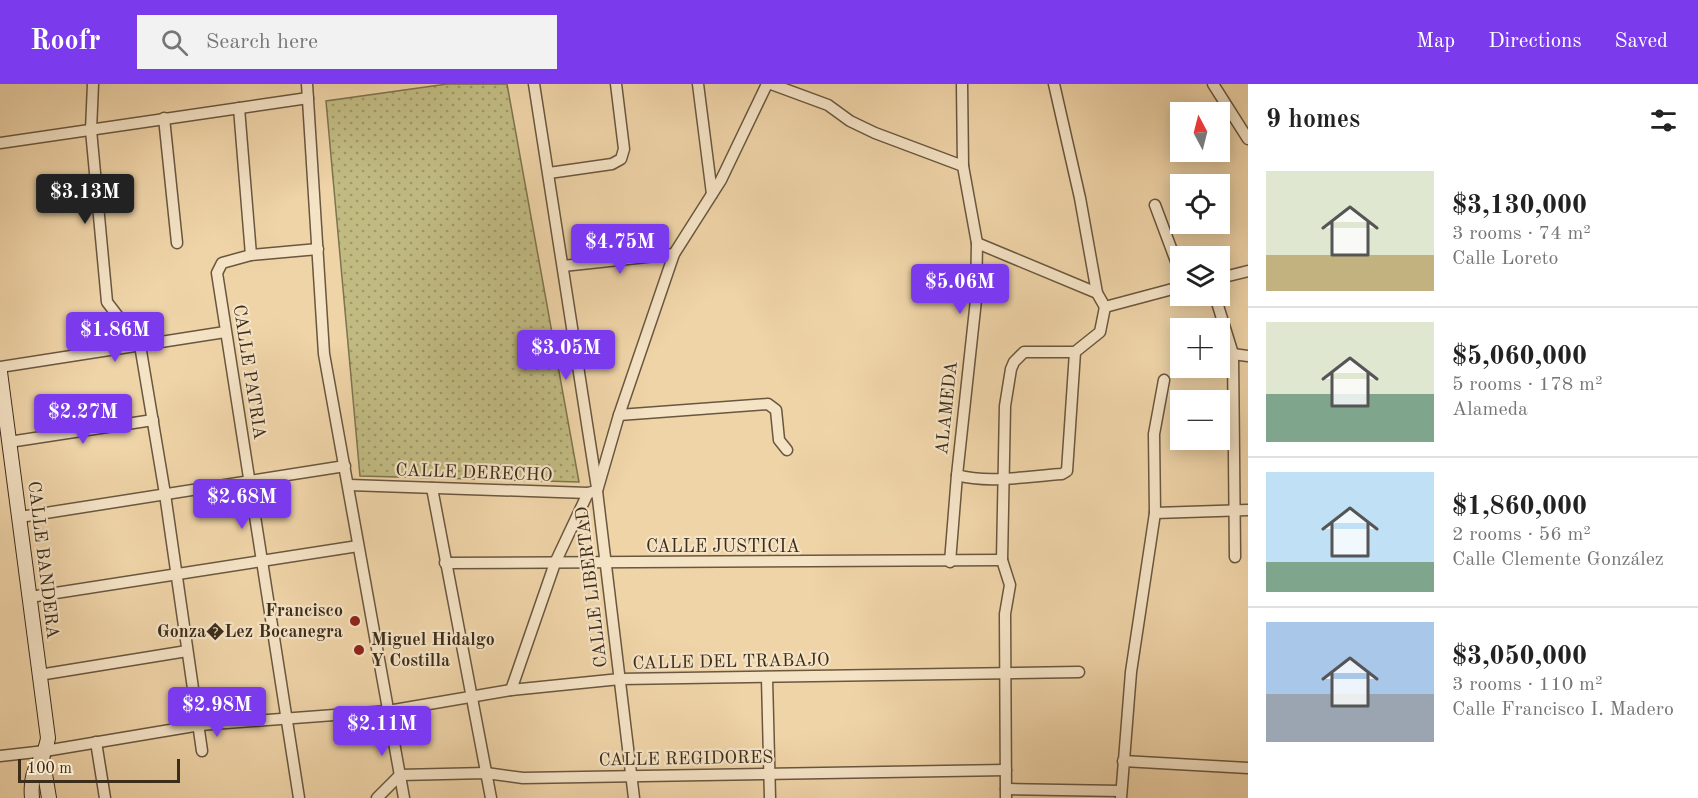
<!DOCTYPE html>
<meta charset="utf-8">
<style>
:root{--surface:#fff;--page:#f2f2f2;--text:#222;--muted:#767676;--line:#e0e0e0;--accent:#7c3aed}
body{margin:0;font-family:"Old Standard TT",serif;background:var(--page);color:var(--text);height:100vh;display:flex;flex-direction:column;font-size:22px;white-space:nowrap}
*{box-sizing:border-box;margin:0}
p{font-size:20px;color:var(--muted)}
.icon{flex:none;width:33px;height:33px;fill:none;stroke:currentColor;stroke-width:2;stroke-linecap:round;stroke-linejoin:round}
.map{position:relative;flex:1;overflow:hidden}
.sheet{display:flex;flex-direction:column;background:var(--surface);width:450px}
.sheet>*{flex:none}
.needle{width:39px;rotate:353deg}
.controls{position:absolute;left:1170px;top:18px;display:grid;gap:12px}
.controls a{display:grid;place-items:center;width:60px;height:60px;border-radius:0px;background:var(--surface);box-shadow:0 3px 15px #0003;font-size:30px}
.scale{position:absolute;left:18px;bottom:15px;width:162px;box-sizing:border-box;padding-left:6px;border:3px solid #3c2d1b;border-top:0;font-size:16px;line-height:21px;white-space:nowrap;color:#3c2d1b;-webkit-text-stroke:4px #f5e3c6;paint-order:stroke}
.price{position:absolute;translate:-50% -51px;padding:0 14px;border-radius:6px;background:var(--accent);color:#fff;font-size:20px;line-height:39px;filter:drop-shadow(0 2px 3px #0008)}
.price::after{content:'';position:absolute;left:50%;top:36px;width:18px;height:14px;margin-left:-9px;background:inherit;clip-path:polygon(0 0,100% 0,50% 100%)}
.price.selected{background:#222;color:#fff}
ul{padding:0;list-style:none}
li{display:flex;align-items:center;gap:18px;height:150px;padding:0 18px}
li+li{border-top:2px solid var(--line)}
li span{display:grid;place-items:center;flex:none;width:168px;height:120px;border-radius:0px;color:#555}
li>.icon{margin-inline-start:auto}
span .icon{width:72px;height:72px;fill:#fffc;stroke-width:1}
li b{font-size:26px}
h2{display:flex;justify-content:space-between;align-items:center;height:72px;padding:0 18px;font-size:26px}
header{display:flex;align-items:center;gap:36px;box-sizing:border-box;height:84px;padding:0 30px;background:var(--accent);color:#fff}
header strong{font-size:28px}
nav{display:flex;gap:33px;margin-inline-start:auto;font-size:21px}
.search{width:420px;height:54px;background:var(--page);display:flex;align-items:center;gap:15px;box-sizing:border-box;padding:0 21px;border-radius:0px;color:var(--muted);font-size:22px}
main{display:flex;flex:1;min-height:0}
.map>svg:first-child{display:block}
.grass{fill:url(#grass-dots);stroke:#7e744e;stroke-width:1.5}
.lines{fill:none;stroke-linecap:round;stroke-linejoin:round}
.street-casing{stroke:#69573e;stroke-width:13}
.secondary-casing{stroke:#3c2d1b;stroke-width:16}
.street{stroke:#f5e3c6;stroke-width:10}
.secondary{stroke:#f5e3c6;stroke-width:14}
.poi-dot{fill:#8f2418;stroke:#f5e3c6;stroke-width:2}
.labels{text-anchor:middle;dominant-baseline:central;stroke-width:4.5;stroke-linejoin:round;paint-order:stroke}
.street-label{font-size:18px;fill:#3c2d1b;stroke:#f5e3c6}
.poi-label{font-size:18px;font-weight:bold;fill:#3c2d1b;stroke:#f5e3c6;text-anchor:end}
</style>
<header>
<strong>Roofr</strong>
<div class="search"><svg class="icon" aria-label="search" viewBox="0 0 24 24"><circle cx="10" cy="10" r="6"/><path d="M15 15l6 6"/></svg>Search here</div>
<nav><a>Map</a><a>Directions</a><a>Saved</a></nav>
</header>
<main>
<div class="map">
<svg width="1248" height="714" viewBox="0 0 1248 714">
<defs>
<pattern id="grass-dots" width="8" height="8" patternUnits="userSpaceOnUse" patternTransform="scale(1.5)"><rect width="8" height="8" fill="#c1bb82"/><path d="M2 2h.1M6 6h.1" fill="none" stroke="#9e986a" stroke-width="1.8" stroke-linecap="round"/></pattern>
</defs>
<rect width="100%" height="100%" fill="#efd4a8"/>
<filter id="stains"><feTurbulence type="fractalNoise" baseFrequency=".00333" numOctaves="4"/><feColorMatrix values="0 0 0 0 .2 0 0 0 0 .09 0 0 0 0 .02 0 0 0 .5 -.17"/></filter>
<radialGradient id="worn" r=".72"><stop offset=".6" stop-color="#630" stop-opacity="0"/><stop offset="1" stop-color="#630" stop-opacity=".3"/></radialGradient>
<polygon class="grass" points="447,0 507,0 579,398 360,392 326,17"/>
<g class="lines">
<g class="street-casing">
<g id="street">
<polyline points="93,0 91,46 107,218 140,261 165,410 202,667"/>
<polyline points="307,0 324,270 404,714"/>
<polyline points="534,0 597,404"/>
<polyline points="698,0 712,110"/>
<polyline points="771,0 828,21 850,37 875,49 963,82"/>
<path d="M962 0 963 82 977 159 976 216 957 391C989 400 1029 392 1062 390L1067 387 1075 268"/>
<polyline points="1054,0 1080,114 1097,209"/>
<polyline points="1213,0 1248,55"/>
<polyline points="239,24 251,171"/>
<polyline points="164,34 177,159"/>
<polyline points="0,59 308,14"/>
<polyline points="549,89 612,80 621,75 624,65 616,0"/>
<polyline points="1155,121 1180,188"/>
<polyline points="977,159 1097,209 1105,223 1180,203"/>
<polyline points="563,182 674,170"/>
<polyline points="1220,194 1248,187"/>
<polyline points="1215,212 1233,270 1235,473"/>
<polyline points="1233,270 1248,272"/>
<polyline points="0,283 225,248"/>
<polyline points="619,331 768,320 776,326 779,356 787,366"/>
<polyline points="9,358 153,336"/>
<polyline points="349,401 588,409 597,407"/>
<polyline points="432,404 491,714"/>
<polyline points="1155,429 1248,426"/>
<polyline points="20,433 345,382"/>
<polyline points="950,478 957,391"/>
<polyline points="445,479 1002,476"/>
<polyline points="30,513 358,462"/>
<polyline points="39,591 187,567"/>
<polyline points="767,594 770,714"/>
<polyline points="511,606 555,479 588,409"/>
<polyline points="96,658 105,714"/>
<polyline points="0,672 45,667 200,641 388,627 511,606 620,595 1079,588"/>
<polyline points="1123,677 1248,684"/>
<polyline points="1006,705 1121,707"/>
<polyline points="299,714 217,189 222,179 251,171 318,165"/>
<polyline points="377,714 400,691 486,689 523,694 1006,686"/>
<polyline points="634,714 597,407 619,331 674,170 721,96 767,0"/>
<polyline points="1006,714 1005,530 1010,501 1002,476 1005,322 1011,285 1014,278 1024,268 1075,268 1100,248 1105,223"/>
<polyline points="1121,714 1131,588 1155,429 1154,350 1164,296"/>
</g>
</g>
<g class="secondary-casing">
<g id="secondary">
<path d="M0 288 48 654C44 681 29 680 32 714"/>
<polyline points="42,672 49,714"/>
</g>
</g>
<use href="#street" class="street"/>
<use href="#secondary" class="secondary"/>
</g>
<g class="poi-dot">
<circle cx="355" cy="537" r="6"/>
<circle cx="359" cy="566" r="6"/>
</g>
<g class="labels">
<g class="street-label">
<text transform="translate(249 288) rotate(81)">CALLE PATRIA</text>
<text transform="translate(947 324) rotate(-84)">ALAMEDA</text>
<text transform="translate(474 389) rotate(2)">CALLE DERECHO</text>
<text x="723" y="463">CALLE JUSTICIA</text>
<text transform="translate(43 476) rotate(83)">CALLE BANDERA</text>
<text transform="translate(592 503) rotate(-97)">CALLE LIBERTAD</text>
<text transform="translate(731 578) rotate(-1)">CALLE DEL TRABAJO</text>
<text transform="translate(686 675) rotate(-1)">CALLE REGIDORES</text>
</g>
<g class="poi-label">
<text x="343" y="527">Francisco<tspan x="343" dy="21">Gonza�Lez Bocanegra</tspan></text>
<text x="371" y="556" text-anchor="start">Miguel Hidalgo<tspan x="371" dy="21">Y Costilla</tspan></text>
</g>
</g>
<rect width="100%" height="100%" filter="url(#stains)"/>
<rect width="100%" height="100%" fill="url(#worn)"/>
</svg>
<div class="controls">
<a><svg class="needle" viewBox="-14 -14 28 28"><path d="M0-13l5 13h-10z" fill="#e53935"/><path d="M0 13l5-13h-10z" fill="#767676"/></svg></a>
<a><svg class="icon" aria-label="locate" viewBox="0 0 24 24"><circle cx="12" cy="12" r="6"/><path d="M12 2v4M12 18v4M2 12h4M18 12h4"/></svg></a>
<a><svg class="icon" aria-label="layers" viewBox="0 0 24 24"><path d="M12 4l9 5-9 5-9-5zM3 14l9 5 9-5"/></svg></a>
<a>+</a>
<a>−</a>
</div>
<div class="scale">100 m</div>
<b class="price selected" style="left:85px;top:141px">$3.13M</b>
<b class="price" style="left:620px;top:191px">$4.75M</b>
<b class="price" style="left:960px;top:231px">$5.06M</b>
<b class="price" style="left:115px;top:279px">$1.86M</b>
<b class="price" style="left:566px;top:297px">$3.05M</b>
<b class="price" style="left:83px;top:361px">$2.27M</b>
<b class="price" style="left:242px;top:446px">$2.68M</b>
<b class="price" style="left:217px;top:654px">$2.98M</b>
<b class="price" style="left:382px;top:673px">$2.11M</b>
</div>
<section class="sheet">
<h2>9 homes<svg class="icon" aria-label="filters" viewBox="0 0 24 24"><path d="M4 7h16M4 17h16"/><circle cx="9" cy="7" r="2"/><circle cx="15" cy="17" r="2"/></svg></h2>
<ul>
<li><span style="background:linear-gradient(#dfe7d0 70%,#c2b280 0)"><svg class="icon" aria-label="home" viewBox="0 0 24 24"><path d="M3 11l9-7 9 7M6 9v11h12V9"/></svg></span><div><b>$3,130,000</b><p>3 rooms · 74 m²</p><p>Calle Loreto</p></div></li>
<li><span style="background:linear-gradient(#dfe7d0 60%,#7fa58c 0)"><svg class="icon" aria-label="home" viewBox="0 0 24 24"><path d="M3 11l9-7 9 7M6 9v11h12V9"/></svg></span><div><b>$5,060,000</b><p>5 rooms · 178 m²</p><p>Alameda</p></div></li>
<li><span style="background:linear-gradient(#bfe0f5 75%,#7fa58c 0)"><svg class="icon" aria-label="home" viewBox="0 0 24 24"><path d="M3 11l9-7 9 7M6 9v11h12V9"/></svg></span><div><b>$1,860,000</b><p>2 rooms · 56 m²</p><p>Calle Clemente González</p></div></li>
<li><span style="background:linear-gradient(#a9c7e8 60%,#9aa5b1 0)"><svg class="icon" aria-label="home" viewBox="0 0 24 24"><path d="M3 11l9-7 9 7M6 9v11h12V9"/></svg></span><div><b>$3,050,000</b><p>3 rooms · 110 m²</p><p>Calle Francisco I. Madero</p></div></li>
</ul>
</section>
</main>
